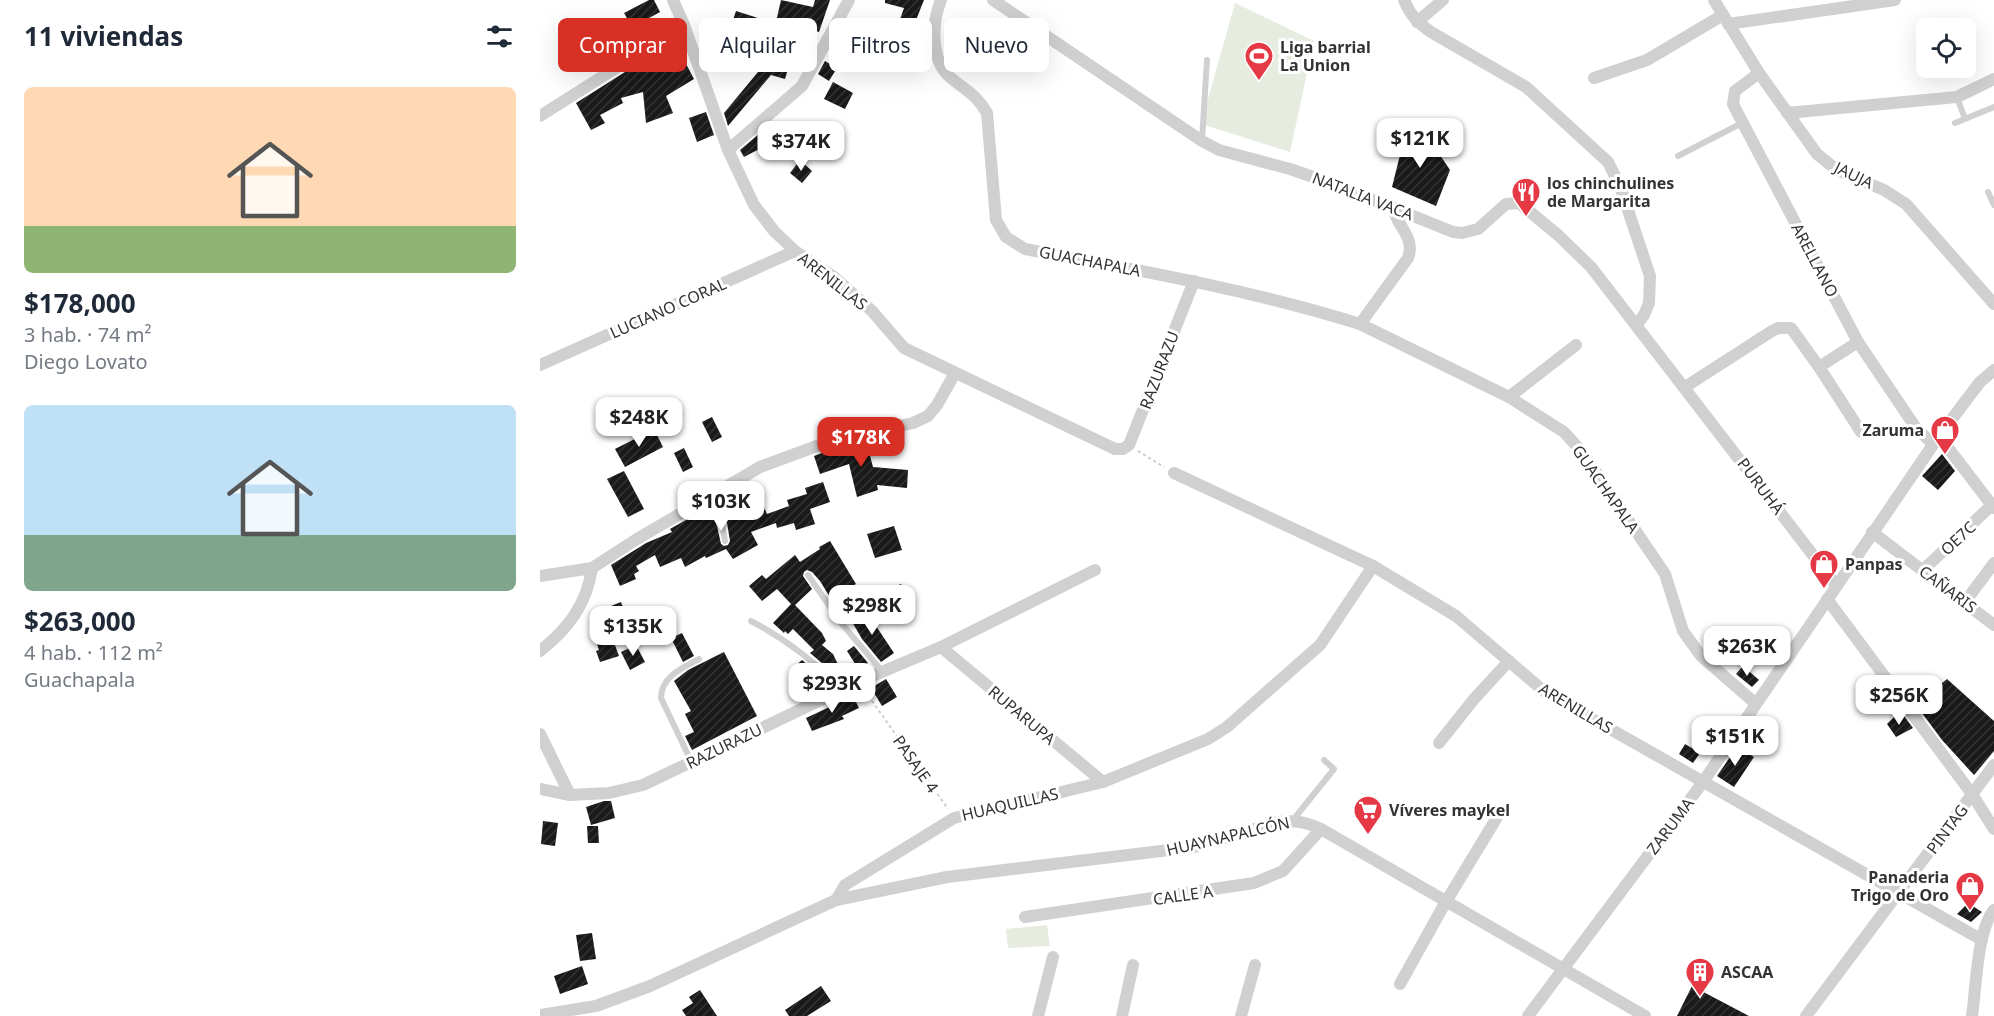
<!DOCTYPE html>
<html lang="es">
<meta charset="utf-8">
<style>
:root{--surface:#fff;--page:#f2f2f3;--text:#1f2937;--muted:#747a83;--accent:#d93025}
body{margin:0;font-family:"Noto Sans",sans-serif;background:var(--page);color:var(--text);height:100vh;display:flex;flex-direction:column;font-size:22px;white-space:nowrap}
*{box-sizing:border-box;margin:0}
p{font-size:20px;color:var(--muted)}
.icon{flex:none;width:33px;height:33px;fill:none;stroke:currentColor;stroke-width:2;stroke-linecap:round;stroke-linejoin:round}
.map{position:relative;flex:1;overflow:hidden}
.panel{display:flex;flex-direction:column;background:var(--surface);width:540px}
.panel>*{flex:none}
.hud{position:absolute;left:18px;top:18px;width:570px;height:54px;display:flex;gap:12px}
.controls{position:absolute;left:1376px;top:18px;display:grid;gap:12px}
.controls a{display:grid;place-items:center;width:60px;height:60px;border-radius:9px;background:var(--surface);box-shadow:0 6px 24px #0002;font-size:30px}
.price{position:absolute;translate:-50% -51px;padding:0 14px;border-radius:12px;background:#fff;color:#222;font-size:20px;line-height:39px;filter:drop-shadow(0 2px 3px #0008)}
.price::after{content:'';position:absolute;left:50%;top:36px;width:18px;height:14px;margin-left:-9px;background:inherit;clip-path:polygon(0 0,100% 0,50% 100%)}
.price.selected{background:var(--accent);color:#fff}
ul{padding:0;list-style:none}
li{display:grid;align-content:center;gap:12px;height:318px;padding:0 24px}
li span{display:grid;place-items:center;height:186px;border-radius:9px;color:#555}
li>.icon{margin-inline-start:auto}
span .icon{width:108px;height:108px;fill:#fffc;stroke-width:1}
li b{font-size:26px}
h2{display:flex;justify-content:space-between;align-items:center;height:72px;padding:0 24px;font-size:26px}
.chip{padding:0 21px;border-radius:9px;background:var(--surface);box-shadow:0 6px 24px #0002;font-size:21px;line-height:54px}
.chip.selected{background:var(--accent);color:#fff}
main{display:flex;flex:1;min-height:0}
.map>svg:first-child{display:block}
.pitch{fill:#e6ecdf}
.building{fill:url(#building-hatch)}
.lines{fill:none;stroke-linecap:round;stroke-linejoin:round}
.path{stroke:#cdcdcd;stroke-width:2;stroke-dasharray:3 3;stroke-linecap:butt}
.service{stroke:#d0d0d0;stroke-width:6}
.minor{stroke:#d0d0d0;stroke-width:12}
.labels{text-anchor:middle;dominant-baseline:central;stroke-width:6;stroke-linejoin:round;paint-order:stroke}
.poi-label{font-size:16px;font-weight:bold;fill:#333;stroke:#fff;text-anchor:start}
.street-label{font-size:16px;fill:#333;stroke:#fff}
</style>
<main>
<section class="panel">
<h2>11 viviendas<svg class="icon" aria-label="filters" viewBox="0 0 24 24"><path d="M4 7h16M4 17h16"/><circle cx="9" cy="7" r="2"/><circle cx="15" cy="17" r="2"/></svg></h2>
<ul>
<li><span style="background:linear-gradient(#ffd9b3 75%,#8fb573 0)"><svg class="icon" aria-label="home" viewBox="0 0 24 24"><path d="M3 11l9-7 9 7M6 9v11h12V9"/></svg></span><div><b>$178,000</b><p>3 hab. · 74 m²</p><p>Diego Lovato</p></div></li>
<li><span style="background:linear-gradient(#bfe0f5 70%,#7fa58c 0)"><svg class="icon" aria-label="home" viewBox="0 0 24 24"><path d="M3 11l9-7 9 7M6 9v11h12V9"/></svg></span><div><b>$263,000</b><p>4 hab. · 112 m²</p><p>Guachapala</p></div></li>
</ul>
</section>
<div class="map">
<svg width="1454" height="1016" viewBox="0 0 1454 1016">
<defs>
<pattern id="building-hatch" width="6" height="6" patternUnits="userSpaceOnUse" patternTransform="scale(1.5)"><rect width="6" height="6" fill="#1a1a1a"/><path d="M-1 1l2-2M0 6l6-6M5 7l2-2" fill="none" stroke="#333"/></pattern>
</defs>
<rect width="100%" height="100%" fill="#fff"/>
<g class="pitch">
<polygon points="695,3 774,41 750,152 661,124"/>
<polygon points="507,925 510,946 468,948 466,929"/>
</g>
<g class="building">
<polygon points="109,0 114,0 120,12 109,18 112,25 96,34 84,13"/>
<polygon points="241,0 273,7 275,0 290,0 279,32 261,26 236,22"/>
<polygon points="345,0 384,0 372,30 358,25 364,8 345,3"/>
<polygon points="196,11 218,18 209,46 227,53 226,56 250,62 245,79 231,75 188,126 184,113 218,72 187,60 181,70 168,63 180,42 185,44"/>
<polygon points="315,23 326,26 313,70 298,65 308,37 311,38"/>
<polygon points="134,41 154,79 126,96 133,113 106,123 103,92 81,98 83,103 60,115 65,123 51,130 36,103"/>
<polygon points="285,61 297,68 289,81 278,74"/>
<polygon points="293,82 313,93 305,109 284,99"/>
<polygon points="166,112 174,135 157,142 149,118"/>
<polygon points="292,123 303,131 297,149 285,146"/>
<polygon points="868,123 894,146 910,170 896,206 852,187"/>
<polygon points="226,128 235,137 227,145 204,157 200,150"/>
<polygon points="260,160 272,171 262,183 250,173"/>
<polygon points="172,417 182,437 172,442 162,422"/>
<polygon points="114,429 123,447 85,467 75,449"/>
<polygon points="326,441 333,467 368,470 367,488 337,485 338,490 317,497 309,464 280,474 274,456 295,448"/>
<polygon points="144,448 153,467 143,472 134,453"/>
<polygon points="1402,454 1415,471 1398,490 1382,476"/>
<polygon points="84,471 104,509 88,517 67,479"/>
<polygon points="283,482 290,502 270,509 275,524 256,530 254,523 237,528 236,523 211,532 218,545 193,559 186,549 166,558 165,556 145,567 141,558 120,567 115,555 96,566 99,571 94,574 96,579 80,586 71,565 106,543 132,532 130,529 169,507 177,526 181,544 184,546 188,545 190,541 187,523 178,501 198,489 204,503 212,500 216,510 224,507 227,514 249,506 247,500 267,494 265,488"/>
<polygon points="354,526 362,550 335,558 327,534"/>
<polygon points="290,541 316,584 291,599 280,581 272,572 267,570 264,572 263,576 272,589 255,605 282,633 286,641 282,645 293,654 305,679 302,680 270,653 274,650 253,629 248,634 245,631 244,633 233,623 251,604 237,589 222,601 209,586 222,575 226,579 255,555 260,562 280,549 279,547"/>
<polygon points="361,584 370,605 359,610 349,589"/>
<polygon points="81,602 87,619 72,624 66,608"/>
<polygon points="326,611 354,653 341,662 322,639 311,620"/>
<polygon points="103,620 109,637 97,642 91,625"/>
<polygon points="66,621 79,656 60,662 56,651 59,650 51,627"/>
<polygon points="142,633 154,656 143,662 131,638"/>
<polygon points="96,645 105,662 90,670 81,652"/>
<polygon points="314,646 328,663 319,670 307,651"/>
<polygon points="184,652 217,716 152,750 145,736 154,732 145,714 151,711 134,681 148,670"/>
<polygon points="262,660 282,677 270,689 252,669"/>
<polygon points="1203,666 1219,680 1212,687 1196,674"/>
<polygon points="346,679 357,697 342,706 331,688"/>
<polygon points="1407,679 1454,721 1454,751 1434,775 1402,740 1376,705"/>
<polygon points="313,696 319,708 302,716 304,719 272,731 266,718"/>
<polygon points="1356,715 1360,720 1364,716 1373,728 1356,737 1347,724"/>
<polygon points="1145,744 1160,753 1153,763 1139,754"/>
<polygon points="1197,747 1214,757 1194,787 1177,776"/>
<polygon points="64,801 71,801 75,818 51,825 46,807"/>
<polygon points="3,821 18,823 15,846 1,844"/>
<polygon points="47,826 58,826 59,843 48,843"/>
<polygon points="1428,903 1442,912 1431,922 1417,914"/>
<polygon points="52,933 56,959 40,961 36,935"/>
<polygon points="42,966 48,984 20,994 14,976"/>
<polygon points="281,986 291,1001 267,1016 249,1016 245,1010"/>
<polygon points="1152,986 1209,1016 1137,1016"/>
<polygon points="160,990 177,1016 146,1016 142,1010 153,1003 149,997"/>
</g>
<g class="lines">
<g class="path">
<polyline points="598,451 624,467"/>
<polyline points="325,691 408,809"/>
</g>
<g class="service">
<polyline points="1417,97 1425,119"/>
<polyline points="1415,123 1454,107"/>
<polyline points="662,141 667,60"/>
<polyline points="1138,156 1202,123"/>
<polyline points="1448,192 1454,205"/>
<polyline points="170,497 182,524 185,541"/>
<polyline points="268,575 302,624 342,671"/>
<path d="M211 621C246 639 274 662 303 689"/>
<path d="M151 761 121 698C121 677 142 668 159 659"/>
<polyline points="753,820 794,769 784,760"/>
</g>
<g class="minor">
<polyline points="133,0 144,25 188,150 214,205 234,231 255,251 294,277 332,311 364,348 575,449 583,449 589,445 654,281"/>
<path d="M401 0C392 22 390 60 410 77 426 91 436 94 447 113L456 220 466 237 485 249C598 270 711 290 820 324"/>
<polyline points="453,0 662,141 679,150 750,169 791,183 913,232 922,233 938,229 966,204 979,203 1018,235 1051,267 1296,585"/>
<path d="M864 0C870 15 878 23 891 32L986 87 1068 162 1080 186 1110 276 1109 303 1104 315 1097 324"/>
<polyline points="1174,0 1219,73 1277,154 1297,170 1344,190 1366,204 1454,304"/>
<polyline points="877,22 903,0"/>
<polyline points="1188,24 1355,0"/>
<polyline points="1219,73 1195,91 1193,104 1196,110 1318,342 1376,428 1393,444"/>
<polyline points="1054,78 1107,60 1183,15"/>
<polyline points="1247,113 1417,97 1454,79"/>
<polyline points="0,116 144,25"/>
<polyline points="188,150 262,86 309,0"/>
<path d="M853 207C856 226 876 237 868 258L820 324 969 397 1024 432 1043 453 1125 574 1143 631 1161 656 1215 703"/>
<polyline points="0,365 255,251"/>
<polyline points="1279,367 1318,342"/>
<polyline points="1145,387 1232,331 1238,328 1251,328 1279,367 1321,432"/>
<polyline points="969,397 1036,345"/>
<polyline points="1399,436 1454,508"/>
<polyline points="634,473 833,566 916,616 1005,692 1442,940"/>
<polyline points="1332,532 1454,625"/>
<polyline points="1383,570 1452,505"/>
<polyline points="0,576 52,568 97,539 220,467 293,440 373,423 388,416 397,405 415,373"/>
<polyline points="1287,599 1432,794 1454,829"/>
<polyline points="1425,602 1454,563"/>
<polyline points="401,647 563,782"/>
<path d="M0 651C28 629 47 604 52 568"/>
<polyline points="0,734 30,795"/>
<polyline points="899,743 934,699 969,661"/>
<polyline points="0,789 30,795 69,793 103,785 318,682 401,647 555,570"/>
<path d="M296 900 407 877 654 847 738 822C755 820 766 822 781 829L1105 1016"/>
<polyline points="485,917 714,883 743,871 781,829"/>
<polyline points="860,984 904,905 959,814"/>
<polyline points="0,1015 56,1006 110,986 296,900 305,885 414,818 563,782 668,739 687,727 780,645 833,566"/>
<polyline points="498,1016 513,957"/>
<polyline points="582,1016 593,965"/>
<polyline points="701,1016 715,965"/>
<polyline points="988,1016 1163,782 1399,436 1440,382 1454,370"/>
<polyline points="1266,1016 1454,765"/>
<path d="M1432 1016C1436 989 1437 930 1454 910"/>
</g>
</g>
<defs>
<g id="stadium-pin" transform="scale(1.5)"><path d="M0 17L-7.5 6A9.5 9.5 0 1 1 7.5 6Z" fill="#e63946" stroke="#fff"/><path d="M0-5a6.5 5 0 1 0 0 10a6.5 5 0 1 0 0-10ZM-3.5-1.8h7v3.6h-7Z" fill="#fff"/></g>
<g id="restaurant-pin" transform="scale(1.5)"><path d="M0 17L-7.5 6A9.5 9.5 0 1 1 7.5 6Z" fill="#e63946" stroke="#fff"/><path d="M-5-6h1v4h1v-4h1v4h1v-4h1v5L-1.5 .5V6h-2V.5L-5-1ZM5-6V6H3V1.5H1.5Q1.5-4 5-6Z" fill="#fff"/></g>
<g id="shop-pin" transform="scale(1.5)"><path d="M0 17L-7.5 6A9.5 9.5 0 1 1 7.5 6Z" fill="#e63946" stroke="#fff"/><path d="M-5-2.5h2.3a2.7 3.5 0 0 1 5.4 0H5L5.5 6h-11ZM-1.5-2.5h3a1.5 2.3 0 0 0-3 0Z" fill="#fff"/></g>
<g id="supermarket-pin" transform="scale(1.5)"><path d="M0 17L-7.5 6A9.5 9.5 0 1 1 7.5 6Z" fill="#e63946" stroke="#fff"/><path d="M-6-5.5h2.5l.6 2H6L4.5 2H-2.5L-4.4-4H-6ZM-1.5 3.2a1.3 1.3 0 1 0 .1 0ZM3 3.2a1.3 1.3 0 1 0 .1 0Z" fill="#fff"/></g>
<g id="building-pin" transform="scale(1.5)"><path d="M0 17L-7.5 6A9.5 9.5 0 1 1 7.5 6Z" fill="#e63946" stroke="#fff"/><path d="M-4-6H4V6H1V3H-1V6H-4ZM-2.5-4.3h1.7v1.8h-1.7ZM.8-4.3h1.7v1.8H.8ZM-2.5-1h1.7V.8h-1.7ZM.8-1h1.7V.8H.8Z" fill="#fff"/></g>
</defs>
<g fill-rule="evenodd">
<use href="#stadium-pin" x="719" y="56"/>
<use href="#restaurant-pin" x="986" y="192"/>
<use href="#shop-pin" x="1405" y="430"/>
<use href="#shop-pin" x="1284" y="564"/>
<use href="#supermarket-pin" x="828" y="810"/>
<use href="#shop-pin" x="1430" y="886"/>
<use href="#building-pin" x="1160" y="972"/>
</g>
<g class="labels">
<g class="poi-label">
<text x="740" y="47">Liga barrial<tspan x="740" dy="18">La Union</tspan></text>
<text x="1007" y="183">los chinchulines<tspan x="1007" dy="18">de Margarita</tspan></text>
<text x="1384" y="430" text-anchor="end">Zaruma</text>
<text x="1305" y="564">Panpas</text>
<text x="849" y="810">Víveres maykel</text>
<text x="1409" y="877" text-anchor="end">Panaderia<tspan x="1409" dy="18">Trigo de Oro</tspan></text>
<text x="1181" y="972">ASCAA</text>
</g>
<g class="street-label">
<text transform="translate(1314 175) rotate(26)">JAUJA</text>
<text transform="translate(823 196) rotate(21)">NATALIA VACA</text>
<text transform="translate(1275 260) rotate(62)">ARELLANO</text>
<text transform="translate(550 261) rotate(11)">GUACHAPALA</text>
<text transform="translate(293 281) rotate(38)">ARENILLAS</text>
<text transform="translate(128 308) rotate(-24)">LUCIANO CORAL</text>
<text transform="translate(619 370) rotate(-69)">RAZURAZU</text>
<text transform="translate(1221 486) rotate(53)">PURUHÁ</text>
<text transform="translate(1066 489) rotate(55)">GUACHAPALA</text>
<text transform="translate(1418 538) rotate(-43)">OE7C</text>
<text transform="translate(1408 589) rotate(37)">CAÑARIS</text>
<text transform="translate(1036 708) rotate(31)">ARENILLAS</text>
<text transform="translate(482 715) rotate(40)">RUPARUPA</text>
<text transform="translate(184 746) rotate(-26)">RAZURAZU</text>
<text transform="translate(376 764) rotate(55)">PASAJE 4</text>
<text transform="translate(470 804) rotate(-13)">HUAQUILLAS</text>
<text transform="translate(1130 826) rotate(-53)">ZARUMA</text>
<text transform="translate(1407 829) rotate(-53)">PINTAG</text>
<text transform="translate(688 836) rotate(-13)">HUAYNAPALCÓN</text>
<text transform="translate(643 895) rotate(-8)">CALLE A</text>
</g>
</g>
</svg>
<div class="controls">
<a><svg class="icon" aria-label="locate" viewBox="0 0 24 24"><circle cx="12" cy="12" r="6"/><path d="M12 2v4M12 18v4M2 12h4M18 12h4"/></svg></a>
</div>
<b class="price" style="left:880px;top:169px">$121K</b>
<b class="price" style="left:261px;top:172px">$374K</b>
<b class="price" style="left:99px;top:448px">$248K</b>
<b class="price selected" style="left:321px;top:468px">$178K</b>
<b class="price" style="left:181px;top:532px">$103K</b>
<b class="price" style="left:332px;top:636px">$298K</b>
<b class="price" style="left:93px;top:657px">$135K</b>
<b class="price" style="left:1207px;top:677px">$263K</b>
<b class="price" style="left:292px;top:714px">$293K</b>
<b class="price" style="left:1359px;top:726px">$256K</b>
<b class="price" style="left:1195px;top:767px">$151K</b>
<div class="hud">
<a class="chip selected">Comprar</a>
<a class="chip">Alquilar</a>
<a class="chip">Filtros</a>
<a class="chip">Nuevo</a>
</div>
</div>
</main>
